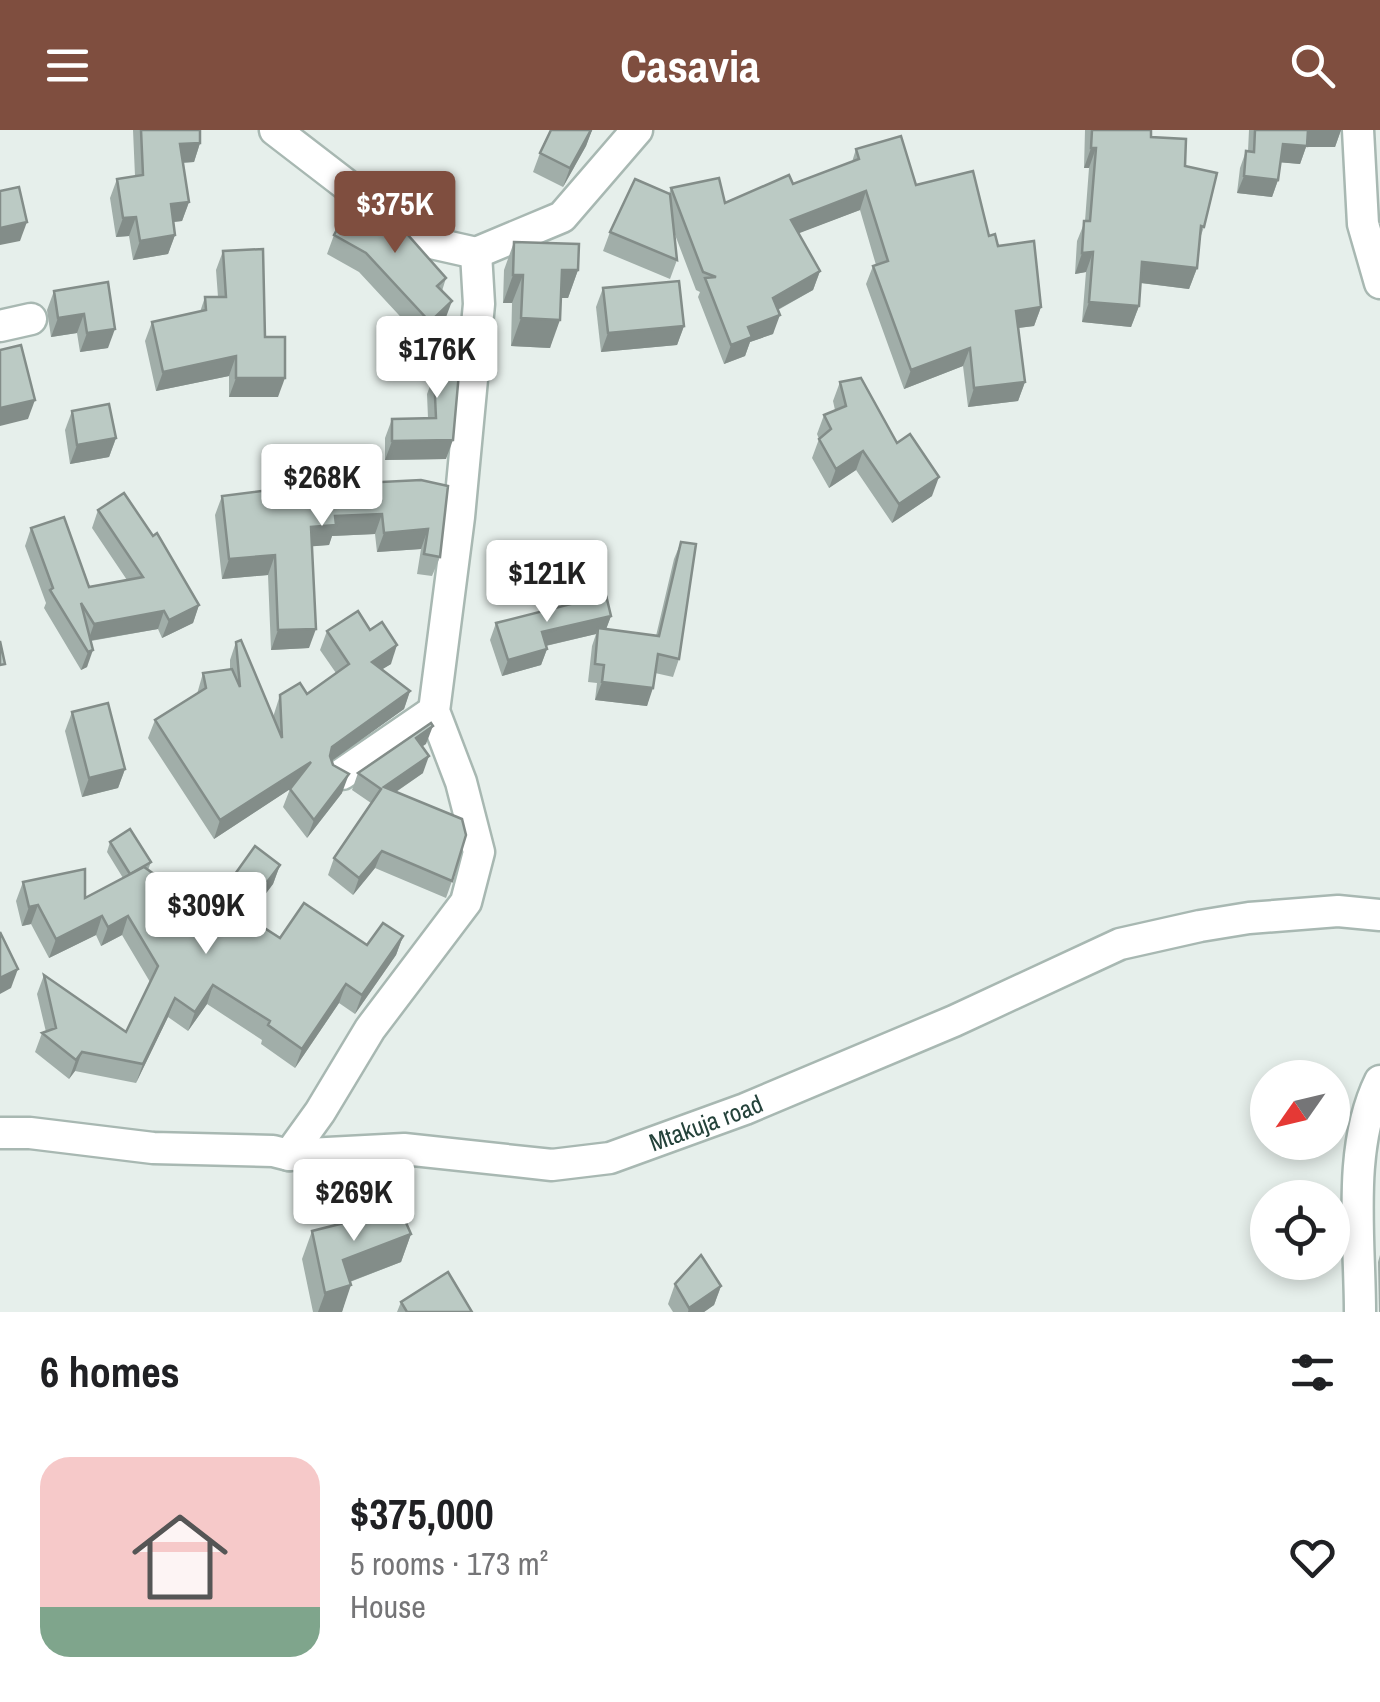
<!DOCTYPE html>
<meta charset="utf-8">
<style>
:root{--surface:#fff;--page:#f2f2f2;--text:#202124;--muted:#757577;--accent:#7f4e3f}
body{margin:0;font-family:"Archivo Narrow",sans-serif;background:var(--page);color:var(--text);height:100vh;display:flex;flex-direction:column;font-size:38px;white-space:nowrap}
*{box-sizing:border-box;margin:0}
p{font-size:32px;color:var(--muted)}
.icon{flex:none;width:55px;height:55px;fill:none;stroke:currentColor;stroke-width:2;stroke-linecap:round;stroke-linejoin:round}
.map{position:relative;height:1182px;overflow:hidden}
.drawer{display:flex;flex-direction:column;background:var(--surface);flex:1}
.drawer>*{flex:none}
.needle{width:65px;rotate:236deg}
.buttons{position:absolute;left:1250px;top:930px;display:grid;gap:20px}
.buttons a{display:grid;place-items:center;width:100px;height:100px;border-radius:50%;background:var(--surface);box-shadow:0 5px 15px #0003;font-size:50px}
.price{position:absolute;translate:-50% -85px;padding:0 22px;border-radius:10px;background:#fff;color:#222;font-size:32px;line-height:65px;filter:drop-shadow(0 2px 5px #0008)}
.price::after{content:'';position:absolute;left:50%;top:60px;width:30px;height:22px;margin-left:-15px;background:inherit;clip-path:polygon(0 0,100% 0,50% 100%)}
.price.active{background:var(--accent);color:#fff}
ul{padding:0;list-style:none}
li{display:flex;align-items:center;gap:30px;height:250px;padding:0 40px}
li span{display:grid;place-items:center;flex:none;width:280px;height:200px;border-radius:30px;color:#555}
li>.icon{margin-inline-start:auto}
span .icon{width:120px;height:120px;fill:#fffc;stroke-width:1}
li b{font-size:42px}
h2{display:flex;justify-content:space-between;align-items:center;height:120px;padding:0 40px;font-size:42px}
header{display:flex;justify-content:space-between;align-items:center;height:130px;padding:0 40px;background:var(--accent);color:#fff;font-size:45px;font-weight:700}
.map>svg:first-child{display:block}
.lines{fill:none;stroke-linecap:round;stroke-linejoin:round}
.minor-casing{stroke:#a8b8b2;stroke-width:35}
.minor{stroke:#fff;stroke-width:30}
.wall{fill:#a1aea9}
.shaded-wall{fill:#838d89}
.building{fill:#bbcac4;stroke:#838d89;stroke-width:2.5}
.labels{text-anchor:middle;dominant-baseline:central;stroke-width:8;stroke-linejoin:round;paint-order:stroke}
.street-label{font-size:25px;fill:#24423a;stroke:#f7fbf9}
</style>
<header><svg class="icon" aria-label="menu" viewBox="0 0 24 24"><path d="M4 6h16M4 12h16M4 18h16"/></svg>Casavia<svg class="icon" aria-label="search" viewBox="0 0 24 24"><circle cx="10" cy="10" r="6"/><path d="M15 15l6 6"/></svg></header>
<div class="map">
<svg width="1380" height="1182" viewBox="0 0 1380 1182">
<rect width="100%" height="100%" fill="#e6efeb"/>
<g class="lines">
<g class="minor-casing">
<g id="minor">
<polyline points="275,0 418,110 476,123 562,87 637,0"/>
<polyline points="1358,0 1363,94 1380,153"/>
<polyline points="0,196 31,189"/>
<polyline points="342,644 434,581"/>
<path id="s1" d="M0 1003H30L153 1018 273 1021 289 1025 404 1019 552 1035 610 1028 745 979 954 891 1120 814 1200 796 1249 788 1338 781 1380 785"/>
<polyline points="289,1025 320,982 370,899 466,772 479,722 461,652 434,581 459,387 474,228 479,174 476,123"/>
<path d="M1360 1182C1360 1108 1347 1018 1380 951"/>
</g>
</g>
<use href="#minor" class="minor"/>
</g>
<g class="wall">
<polygon points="133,0 200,0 200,13 194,32 183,33 189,72 182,91 173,92 175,105 168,124 133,130 129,106 116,107 110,68 117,49 135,46"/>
<polygon points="592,0 586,16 563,57 533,42 540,23"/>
<polygon points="1085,0 1151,0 1151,7 1185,36 1204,97 1199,111 1197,138 1189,159 1140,153 1139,176 1131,197 1082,192 1086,142 1075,144 1077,111 1085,91 1089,38 1084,38"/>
<polygon points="1249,0 1341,0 1335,17 1306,17 1300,34 1280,32 1278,50 1272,67 1237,63 1240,38 1246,21 1248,21"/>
<polygon points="856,19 916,55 989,106 998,116 1041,177 1034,196 1018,198 1025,252 1018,271 968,277 963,236 904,259 866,154 873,136 876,135 860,80 798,103 820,141 813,160 778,180 773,204 750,212 745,226 724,234 698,167 700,162 696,160 674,102 677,130 670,149 603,121 610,102 669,64 671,58 725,73 793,54 852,32"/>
<polygon points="334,105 446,148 442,161 445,190 423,211 359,142 327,124"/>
<polygon points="514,112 578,140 568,168 561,168 550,218 511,216 512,173 503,173 504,140"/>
<polygon points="223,121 265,207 278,267 229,267 229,246 156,261 145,211 152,192 200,182 205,167 218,167 216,140"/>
<polygon points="108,152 108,218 80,222 77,203 51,207 47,180 54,161"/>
<polygon points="603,158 684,196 677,215 601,222 596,177"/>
<polygon points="439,209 446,329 385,330 385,308 392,289 428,288 427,264 433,248 432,228"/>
<polygon points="840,252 897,313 932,366 892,393 856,340 829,358 812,328 819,309 817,304 824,285 835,280 833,271"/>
<polygon points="72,281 116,308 109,327 70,334 65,300"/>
<polygon points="299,347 322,355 421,350 440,427 432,446 417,444 421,419 377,422 375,404 332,406 329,415 312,416 309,518 271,520 268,445 222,449 215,385 222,366 295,357"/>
<polygon points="98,380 199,475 193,493 162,508 158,499 91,511 87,537 81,540 44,478 46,473 25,416 31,398 89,457 127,450 92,398"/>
<polygon points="681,412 679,529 673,547 655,543 647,576 595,570 597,553 588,552 592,516 596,504 546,516 547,519 541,535 502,546 490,510 496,493 611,486 606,499 656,506 674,429"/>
<polygon points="327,501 391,534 382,539 410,561 404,579 331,631 342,663 307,708 283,677 290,659 214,709 148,608 155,590 197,564 203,543 230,539 230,530 236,512 274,588 274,584 280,565 307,564 336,543 320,520"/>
<polygon points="72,582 125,639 118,658 82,667 65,601"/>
<polygon points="426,614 422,616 423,643 396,662 452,751 446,768 375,738 353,765 328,745 334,728 371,673 352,660 358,643"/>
<polygon points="110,712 151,732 148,740 208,782 280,735 273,754 248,787 280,808 367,815 403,806 396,825 355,884 339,873 295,938 261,914 262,910 207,874 188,901 168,887 136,953 75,941 69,949 35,922 42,903 46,902 37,864 44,845 126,902 150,852 122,805 101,816 96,805 49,828 31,794 22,796 16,771 23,752 85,768 123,748 107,722"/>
<polygon points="312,1101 411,1104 401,1132 350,1152 342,1182 313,1182 302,1129"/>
<polygon points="1380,1125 1380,1182 1379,1182 1378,1132"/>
<polygon points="675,1154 721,1156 714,1175 704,1182 673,1182 668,1174"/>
<polygon points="401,1172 472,1182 397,1182"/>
</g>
<g class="shaded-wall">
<polygon points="592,0 586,16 563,57 570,38"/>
<polygon points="1308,0 1341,0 1335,17 1306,17 1300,34 1276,32 1283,14"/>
<polygon points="200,13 194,32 173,33 180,14"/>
<polygon points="1091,18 1096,18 1089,38 1084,38"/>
<polygon points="1244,46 1278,50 1272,67 1237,63"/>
<polygon points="866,61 860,80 784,109 791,90"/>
<polygon points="189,72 182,91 164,93 171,74"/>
<polygon points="136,87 129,106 116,107 123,88"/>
<polygon points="27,92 20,111 0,115 0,98"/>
<polygon points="175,105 168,124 133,130 140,111"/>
<polygon points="1093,122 1086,142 1075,144 1082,123"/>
<polygon points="1142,132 1197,138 1189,159 1134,152"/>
<polygon points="562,140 578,140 568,168 552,168"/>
<polygon points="820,141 813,160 766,186 773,168"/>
<polygon points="513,145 523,145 512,173 503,173"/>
<polygon points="452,171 445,190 423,211 430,192"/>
<polygon points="1089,172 1139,176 1131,197 1082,192"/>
<polygon points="1041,177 1034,196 1009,199 1016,181"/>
<polygon points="84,184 77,203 51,207 58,188"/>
<polygon points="780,185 773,204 750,212 745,226 724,234 731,215 748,197"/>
<polygon points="521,188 560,190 550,218 511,216"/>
<polygon points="684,196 677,215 601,222 608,203"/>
<polygon points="115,199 108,218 80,222 87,203"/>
<polygon points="970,218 963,236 904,259 911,240"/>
<polygon points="236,226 229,246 156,261 163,242"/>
<polygon points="236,248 285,248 278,267 229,267"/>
<polygon points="1025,252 1018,271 968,277 974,258"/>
<polygon points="35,270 28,289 0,296 0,278"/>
<polygon points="116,308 109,327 70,334 77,315"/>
<polygon points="453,310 446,329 385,330 392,311"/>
<polygon points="863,321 856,340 829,358 836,339"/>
<polygon points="939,347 932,366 892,393 899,374"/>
<polygon points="382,384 375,404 332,406 329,415 304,417 311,397 335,386"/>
<polygon points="428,399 421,419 377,422 384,403"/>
<polygon points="275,425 268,445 222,449 229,429"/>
<polygon points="199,475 193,493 162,508 169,490"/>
<polygon points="164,481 158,499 88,511 94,494"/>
<polygon points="611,486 605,502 598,498 596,504 536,518 542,502"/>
<polygon points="316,499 309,518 271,520 278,500"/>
<polygon points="397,515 391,534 365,550 372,532"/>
<polygon points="547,519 541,535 502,546 508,530"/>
<polygon points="93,520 87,537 81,540 88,522"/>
<polygon points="602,552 653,558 647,576 595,570"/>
<polygon points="410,561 404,579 326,635 332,617"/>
<polygon points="433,596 426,614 410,625 416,608"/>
<polygon points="429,626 423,643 378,674 384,657"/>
<polygon points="311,632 304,650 214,709 220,690"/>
<polygon points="125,639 118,658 82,667 89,648"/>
<polygon points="349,644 342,663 307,708 314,690"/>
<polygon points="382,721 375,738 353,765 359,748"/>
<polygon points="280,735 273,754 236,803 243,784"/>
<polygon points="38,775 31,794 22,796 29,777"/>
<polygon points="102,786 96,805 49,828 56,809"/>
<polygon points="128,786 122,805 101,816 108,797"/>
<polygon points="403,806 396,825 355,884 362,865"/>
<polygon points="18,839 11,858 0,864 0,848"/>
<polygon points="346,854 339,873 295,938 302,919"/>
<polygon points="213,855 207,874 188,901 195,882"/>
<polygon points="175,868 168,887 136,953 143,934"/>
<polygon points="82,922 75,941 69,949 76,930"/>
<polygon points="411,1104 401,1132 333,1158 343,1130"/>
<polygon points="351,1155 342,1182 318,1182 325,1163"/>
<polygon points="721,1156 714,1175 704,1182 688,1182 689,1178"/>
</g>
<g class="building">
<polygon points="141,0 200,0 200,13 180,14 189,72 171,74 175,105 140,111 136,87 123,88 117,49 143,45"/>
<polygon points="551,0 591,0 570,38 540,23"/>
<polygon points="1092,0 1151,0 1151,7 1186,9 1185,36 1217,43 1204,97 1201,96 1197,138 1142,132 1139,176 1089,172 1093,122 1082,123 1084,91 1090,91 1096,18 1091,18"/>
<polygon points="1255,0 1308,0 1307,16 1283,14 1278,50 1244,46 1246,21 1254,22"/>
<polygon points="901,6 916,55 973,41 989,106 995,104 998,116 1034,111 1041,177 1016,181 1025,252 974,258 970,218 911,240 873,136 888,131 866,61 791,90 820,141 773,168 780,185 748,197 752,207 731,215 705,148 716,147 703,142 671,58 719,48 725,73 789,45 793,54 859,29 856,19"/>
<polygon points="635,49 670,64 677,130 610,102"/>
<polygon points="19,57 27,92 0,98 0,61"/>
<polygon points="356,66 400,96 446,148 437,156 452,171 430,192 366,123 334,105"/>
<polygon points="514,112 579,114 578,140 562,140 560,190 521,188 523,145 513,145"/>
<polygon points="263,119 265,207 285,207 285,248 236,248 236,226 163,242 152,192 206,180 205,167 226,167 223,121"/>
<polygon points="679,151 684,196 608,203 603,158"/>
<polygon points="108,152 115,199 87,203 84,184 58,188 54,161"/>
<polygon points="439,209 462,209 453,310 392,311 392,289 436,288 434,245 440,245"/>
<polygon points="21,215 35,270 0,278 0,220"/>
<polygon points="861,248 897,313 910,304 939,347 899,374 863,321 836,339 819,309 831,299 824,285 846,276 840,252"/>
<polygon points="109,274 116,308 77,315 72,281"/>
<polygon points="321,345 322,355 421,350 448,356 440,427 424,424 428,399 384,403 382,384 335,386 336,395 311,397 316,499 278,500 275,425 229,429 222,366 300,356 299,347"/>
<polygon points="124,363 153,406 157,403 199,475 169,490 164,481 94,494 81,473 93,520 88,522 50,460 53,458 31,398 64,387 89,457 143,447 98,380"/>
<polygon points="681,412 696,414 679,529 658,524 653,558 602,552 604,535 595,534 598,498 659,506"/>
<polygon points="606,465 611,486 542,502 547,519 508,530 496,493"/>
<polygon points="358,481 370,500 382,492 397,515 372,532 410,561 332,617 330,626 333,635 349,644 314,690 290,659 311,632 220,690 155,590 206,558 203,543 232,539 240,557 236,512 241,510 282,608 280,565 300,553 307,564 349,534 327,501"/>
<polygon points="0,511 5,534 0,535"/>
<polygon points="108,573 125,639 89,648 72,582"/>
<polygon points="431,593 433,596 416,608 429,626 384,657 462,689 466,705 452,751 382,721 359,748 334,728 381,659 358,643"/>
<polygon points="130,699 151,732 130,744 110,712"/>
<polygon points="255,716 280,735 243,784 280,808 304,773 367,815 383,793 403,806 362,865 346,854 302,919 268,895 270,891 213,855 195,882 175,868 143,934 82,922 76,930 42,903 56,898 44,845 126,902 158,836 128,786 108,797 102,786 56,809 38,775 29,777 23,752 85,739 85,768 144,737 208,782"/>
<polygon points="0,802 18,839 0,848"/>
<polygon points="400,1079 411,1104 343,1130 351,1155 325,1163 312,1101"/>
<polygon points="701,1125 721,1156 689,1178 675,1154"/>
<polygon points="448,1142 472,1182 407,1182 401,1172"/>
</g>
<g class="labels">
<g class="street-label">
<text stroke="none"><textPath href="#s1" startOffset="715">Mtakuja road</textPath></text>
</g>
</g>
</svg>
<div class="buttons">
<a><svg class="needle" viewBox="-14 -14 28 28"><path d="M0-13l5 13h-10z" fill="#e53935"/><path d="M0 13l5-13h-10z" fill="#757577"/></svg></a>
<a><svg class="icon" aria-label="locate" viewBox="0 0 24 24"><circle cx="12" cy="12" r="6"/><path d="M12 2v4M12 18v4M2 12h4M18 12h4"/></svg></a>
</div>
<b class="price active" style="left:395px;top:126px">$375K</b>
<b class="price" style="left:437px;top:271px">$176K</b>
<b class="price" style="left:322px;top:399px">$268K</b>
<b class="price" style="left:547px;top:495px">$121K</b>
<b class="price" style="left:206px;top:827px">$309K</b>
<b class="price" style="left:354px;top:1114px">$269K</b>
</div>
<section class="drawer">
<h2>6 homes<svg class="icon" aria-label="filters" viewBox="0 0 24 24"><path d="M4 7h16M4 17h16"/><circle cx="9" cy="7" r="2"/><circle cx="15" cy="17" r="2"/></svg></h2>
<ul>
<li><span style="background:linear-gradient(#f6c9c9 75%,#7fa58c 0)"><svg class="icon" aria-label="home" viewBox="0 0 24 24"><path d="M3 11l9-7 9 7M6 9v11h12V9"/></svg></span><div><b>$375,000</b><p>5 rooms · 173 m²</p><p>House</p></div><svg class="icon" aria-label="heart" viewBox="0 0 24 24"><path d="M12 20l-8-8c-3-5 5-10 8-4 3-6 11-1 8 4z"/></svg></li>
</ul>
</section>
